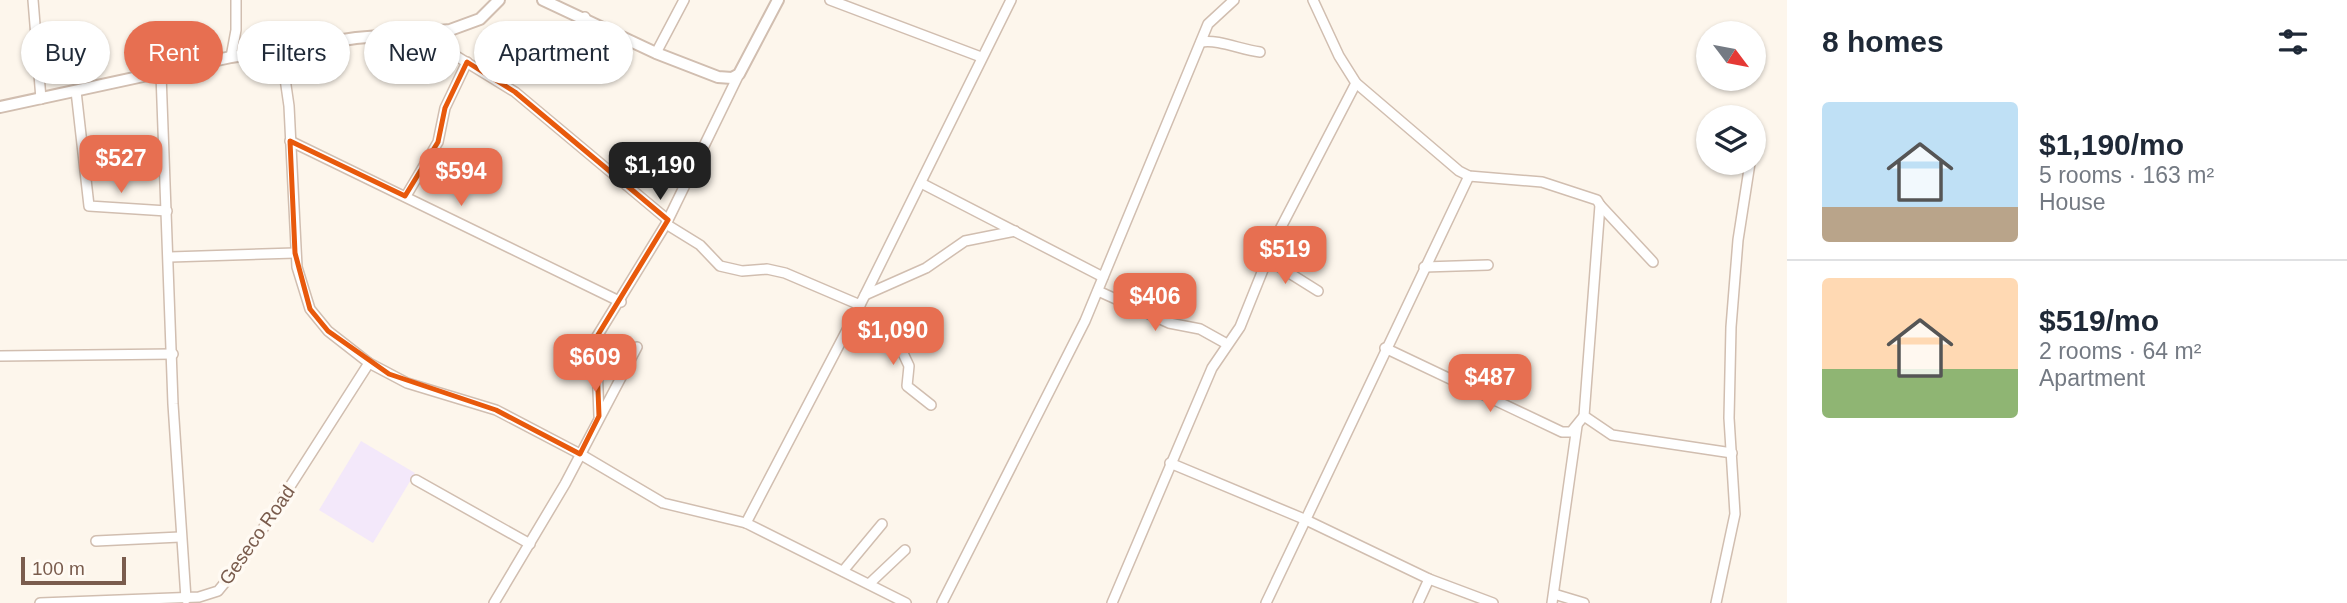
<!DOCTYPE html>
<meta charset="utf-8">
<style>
:root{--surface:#fff;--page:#f6f6f7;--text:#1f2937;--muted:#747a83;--line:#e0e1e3;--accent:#e76f51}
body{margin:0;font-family:Helvetica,sans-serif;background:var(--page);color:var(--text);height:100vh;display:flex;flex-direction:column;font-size:26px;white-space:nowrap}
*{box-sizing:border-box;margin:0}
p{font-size:23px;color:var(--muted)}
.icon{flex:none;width:38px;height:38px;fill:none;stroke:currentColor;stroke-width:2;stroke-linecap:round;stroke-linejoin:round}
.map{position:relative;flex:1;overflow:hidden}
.panel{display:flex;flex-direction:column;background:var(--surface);width:560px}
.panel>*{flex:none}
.top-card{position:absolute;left:21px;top:21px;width:665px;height:63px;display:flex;gap:14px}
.needle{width:46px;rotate:122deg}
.controls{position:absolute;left:1696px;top:21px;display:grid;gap:14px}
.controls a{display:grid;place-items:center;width:70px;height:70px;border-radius:50%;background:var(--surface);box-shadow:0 2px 5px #0004;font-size:35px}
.scale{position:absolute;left:21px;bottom:18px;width:105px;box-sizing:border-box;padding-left:7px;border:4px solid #7a5c4d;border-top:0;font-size:19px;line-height:24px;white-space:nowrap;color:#7a5c4d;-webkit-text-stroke:5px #fffaf3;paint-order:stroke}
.price{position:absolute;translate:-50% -60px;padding:0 16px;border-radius:14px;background:var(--accent);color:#fff;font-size:23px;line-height:46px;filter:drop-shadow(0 2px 4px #0008)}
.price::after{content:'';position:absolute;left:50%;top:42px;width:21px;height:16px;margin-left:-10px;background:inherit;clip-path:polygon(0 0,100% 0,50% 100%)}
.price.on{background:#222;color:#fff}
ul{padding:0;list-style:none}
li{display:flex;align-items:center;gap:21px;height:175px;padding:0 35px}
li+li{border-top:2px solid var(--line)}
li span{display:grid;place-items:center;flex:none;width:196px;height:140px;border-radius:7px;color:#555}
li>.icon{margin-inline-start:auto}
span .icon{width:84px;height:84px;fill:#fffc;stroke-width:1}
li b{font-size:30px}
h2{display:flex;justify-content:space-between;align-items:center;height:84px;padding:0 35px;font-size:30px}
.tag{padding:0 24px;border-radius:32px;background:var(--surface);box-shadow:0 2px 5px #0004;font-size:24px;line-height:63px}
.tag.on{background:var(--accent);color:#fff}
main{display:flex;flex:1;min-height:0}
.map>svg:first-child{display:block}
.education{fill:#f3e8fa}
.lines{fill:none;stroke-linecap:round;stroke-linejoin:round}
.minor-casing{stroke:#d1beb0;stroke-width:12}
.tertiary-casing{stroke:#d1beb0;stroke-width:14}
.minor{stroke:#fff;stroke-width:9}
.tertiary{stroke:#fff;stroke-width:10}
.marked{fill:none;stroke:#e8590c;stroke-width:5;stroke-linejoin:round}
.labels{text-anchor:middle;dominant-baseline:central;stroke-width:7;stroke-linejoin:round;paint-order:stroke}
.street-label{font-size:19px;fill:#7a5c4d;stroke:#fffaf3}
</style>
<main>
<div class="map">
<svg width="1787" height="603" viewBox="0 0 1787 603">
<rect width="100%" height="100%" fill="#fdf6ec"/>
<polygon class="education" points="361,441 415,473 373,543 319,510"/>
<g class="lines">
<g class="minor-casing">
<g id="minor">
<polyline points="33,0 41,99"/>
<polyline points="830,0 981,57"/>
<polyline points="1313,0 1339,56 1356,83 1459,171 1469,176 1542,182 1597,200 1600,205 1584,416 1612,435 1732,453"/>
<polyline points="441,32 448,51 515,92 668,220"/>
<polyline points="539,34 571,36 585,17"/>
<path d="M1201 42C1219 39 1241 50 1260 52"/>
<polyline points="281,51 289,106 297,267 310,309 328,331 369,363 407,383 496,410 580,454 663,503 746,523 906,603"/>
<polyline points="656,53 684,0"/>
<polyline points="231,57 236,30 236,0"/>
<polyline points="161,74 173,404 186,599"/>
<polyline points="76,91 89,206 167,211"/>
<polyline points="290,141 621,302"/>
<polyline points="921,183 1103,277"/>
<polyline points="406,196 438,142 445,108 467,62"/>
<polyline points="1600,205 1653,262"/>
<polyline points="666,224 700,245 720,266 742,271 767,269 785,273 860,305"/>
<polyline points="170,257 295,253"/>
<polyline points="1267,259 1318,291"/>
<polyline points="1424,267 1488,265"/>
<polyline points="1098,291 1169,323 1200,329 1227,344"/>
<polyline points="865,295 926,268 965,241 1015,231"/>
<polyline points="856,311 879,322 895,336 909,366 907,386 931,405"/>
<polyline points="1385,348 1562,432 1571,432 1584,416"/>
<polyline points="0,356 173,354"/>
<polyline points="599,416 596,338 666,224 739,74"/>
<polyline points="1170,463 1304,519 1429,579 1493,603"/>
<polyline points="416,480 530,544"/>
<polyline points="746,523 860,305 1011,0"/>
<polyline points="96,541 180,537"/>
<polyline points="843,571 882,524"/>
<polyline points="869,584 905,550"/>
<polyline points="1554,594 1584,603"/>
<polyline points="40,603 199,597 218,591 241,563 369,363"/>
<polyline points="494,603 565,484 637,347"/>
<polyline points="942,603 1085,321 1208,24 1234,0"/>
<polyline points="1112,603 1212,368 1240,327 1277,235 1356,83"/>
<polyline points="1266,603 1469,176"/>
<polyline points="1418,603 1429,579"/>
<polyline points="1552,603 1577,426"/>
<polyline points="1716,603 1735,514 1729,418 1731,327 1738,240 1750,163"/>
</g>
</g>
<g class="tertiary-casing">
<g id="tertiary">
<polyline points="543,0 656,53 718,77 732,78 739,74 778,0"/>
<polyline points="0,107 231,57 356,38 450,30 480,19 499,0"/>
</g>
</g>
<use href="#minor" class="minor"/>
<use href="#tertiary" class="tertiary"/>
</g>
<path class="marked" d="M467 62 515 92 668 220 596 338 599 416 580 454 496 410 389 374 328 331 310 309 295 253 290 141 405 196 438 142 445 108Z"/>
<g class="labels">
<g class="street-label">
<text transform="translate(257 535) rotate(-55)">Geseco Road</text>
</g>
</g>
</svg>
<div class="controls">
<a><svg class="needle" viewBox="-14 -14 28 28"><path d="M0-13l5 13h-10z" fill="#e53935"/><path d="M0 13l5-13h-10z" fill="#747a83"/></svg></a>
<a><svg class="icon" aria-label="layers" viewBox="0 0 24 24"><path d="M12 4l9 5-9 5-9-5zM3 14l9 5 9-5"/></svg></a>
</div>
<div class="scale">100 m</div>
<b class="price" style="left:121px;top:195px">$527</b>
<b class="price on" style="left:660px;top:202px">$1,190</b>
<b class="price" style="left:461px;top:208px">$594</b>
<b class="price" style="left:1285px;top:286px">$519</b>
<b class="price" style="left:1155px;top:333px">$406</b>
<b class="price" style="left:893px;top:367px">$1,090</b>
<b class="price" style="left:595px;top:394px">$609</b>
<b class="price" style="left:1490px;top:414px">$487</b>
<div class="top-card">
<a class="tag">Buy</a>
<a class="tag on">Rent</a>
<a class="tag">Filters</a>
<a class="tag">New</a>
<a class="tag">Apartment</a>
</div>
</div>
<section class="panel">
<h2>8 homes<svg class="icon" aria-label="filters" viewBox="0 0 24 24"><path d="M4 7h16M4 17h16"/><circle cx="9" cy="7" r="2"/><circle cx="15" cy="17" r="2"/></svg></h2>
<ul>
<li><span style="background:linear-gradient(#bfe0f5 75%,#b9a48a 0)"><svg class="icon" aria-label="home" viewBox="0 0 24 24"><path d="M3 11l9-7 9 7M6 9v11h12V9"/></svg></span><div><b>$1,190/mo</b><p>5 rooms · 163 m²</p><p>House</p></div></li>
<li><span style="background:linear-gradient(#ffd9b3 65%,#8fb573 0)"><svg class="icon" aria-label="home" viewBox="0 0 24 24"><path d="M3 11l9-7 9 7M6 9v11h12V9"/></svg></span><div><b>$519/mo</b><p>2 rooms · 64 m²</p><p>Apartment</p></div></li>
</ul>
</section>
</main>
